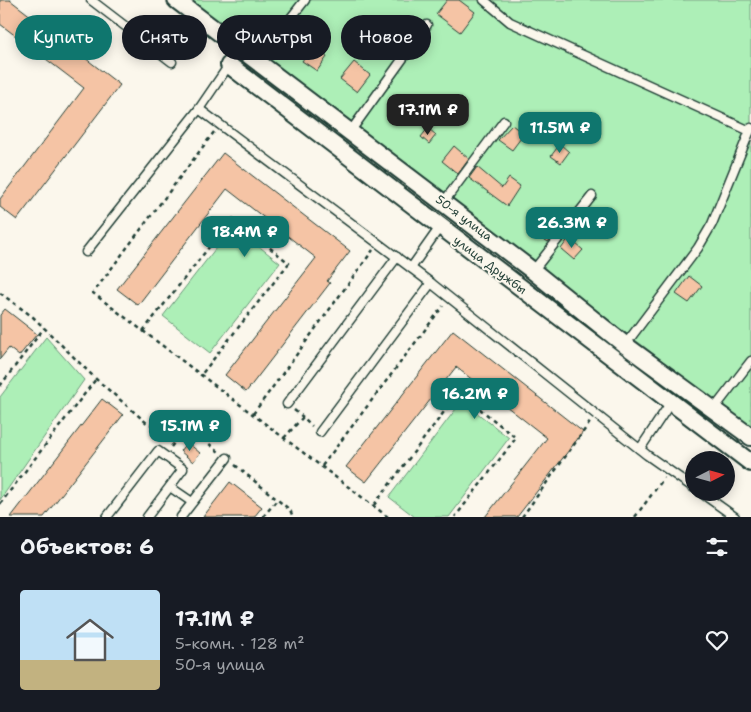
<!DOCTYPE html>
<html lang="ru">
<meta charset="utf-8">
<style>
:root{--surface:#171b24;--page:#242831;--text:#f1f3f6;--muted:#9ea1a6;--line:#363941;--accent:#0f766e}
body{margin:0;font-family:"Shantell Sans",sans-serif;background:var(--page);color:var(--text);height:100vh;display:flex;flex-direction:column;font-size:19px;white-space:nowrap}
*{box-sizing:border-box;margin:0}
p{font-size:16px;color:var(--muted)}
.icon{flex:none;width:28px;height:28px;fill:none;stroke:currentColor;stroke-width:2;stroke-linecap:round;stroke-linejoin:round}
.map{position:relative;height:517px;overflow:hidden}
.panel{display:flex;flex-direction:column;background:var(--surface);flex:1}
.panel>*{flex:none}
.banner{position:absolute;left:15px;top:15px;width:500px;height:45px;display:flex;gap:10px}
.needle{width:32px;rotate:84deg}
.fabs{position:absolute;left:685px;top:451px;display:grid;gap:10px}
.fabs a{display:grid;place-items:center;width:50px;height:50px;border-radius:50%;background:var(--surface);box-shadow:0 2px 12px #0003;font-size:25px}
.price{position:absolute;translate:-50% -42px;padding:0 11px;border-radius:10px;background:var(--accent);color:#fff;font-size:16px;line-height:32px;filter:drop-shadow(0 1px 2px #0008)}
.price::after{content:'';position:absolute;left:50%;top:30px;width:15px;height:11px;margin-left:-8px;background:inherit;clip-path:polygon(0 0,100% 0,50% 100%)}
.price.selected{background:#222;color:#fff}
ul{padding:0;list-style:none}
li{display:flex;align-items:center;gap:15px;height:125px;padding:0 20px}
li+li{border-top:1px solid var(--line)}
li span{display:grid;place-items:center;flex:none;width:140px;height:100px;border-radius:5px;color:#555}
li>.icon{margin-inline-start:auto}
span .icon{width:60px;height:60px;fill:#fffc;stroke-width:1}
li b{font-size:21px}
h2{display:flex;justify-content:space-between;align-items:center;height:60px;padding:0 20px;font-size:21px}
.pill{padding:0 18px;border-radius:22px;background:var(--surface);box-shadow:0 2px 12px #0003;font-size:18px;line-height:45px}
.pill.selected{background:var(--accent);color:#fff}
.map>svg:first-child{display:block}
.green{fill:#adefb7;stroke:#669676}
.building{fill:#f5c4a5;stroke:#1f3d34}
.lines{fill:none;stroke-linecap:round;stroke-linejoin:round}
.service-casing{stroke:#1f3d34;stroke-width:11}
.minor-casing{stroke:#1f3d34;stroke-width:20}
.path{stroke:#1f3d34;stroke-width:2.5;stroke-dasharray:4 4;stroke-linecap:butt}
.service{stroke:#fbf7ec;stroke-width:8}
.minor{stroke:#fbf7ec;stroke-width:16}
.labels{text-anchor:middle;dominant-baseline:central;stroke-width:4;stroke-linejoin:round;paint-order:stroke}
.street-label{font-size:12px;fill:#1f3d34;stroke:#fbf7ec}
</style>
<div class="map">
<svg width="751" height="517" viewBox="0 0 751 517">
<rect width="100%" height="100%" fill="#fbf7ec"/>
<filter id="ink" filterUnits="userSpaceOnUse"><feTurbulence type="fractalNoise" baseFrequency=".02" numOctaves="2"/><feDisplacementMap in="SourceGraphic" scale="10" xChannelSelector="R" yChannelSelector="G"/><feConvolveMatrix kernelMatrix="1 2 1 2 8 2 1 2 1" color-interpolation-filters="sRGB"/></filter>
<g filter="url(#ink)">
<g class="green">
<polygon points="188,0 751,0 751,428"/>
<polygon points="233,226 280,263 210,353 163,316"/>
<polygon points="46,337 84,380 0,500 0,397"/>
<polygon points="462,401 509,438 449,517 415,517 389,497"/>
</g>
<g class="building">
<polygon points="0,0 10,0 120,85 17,220 0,207 0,199 84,88 0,24"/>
<polygon points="447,0 459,0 475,12 460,32 436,14"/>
<polygon points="313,46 327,57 317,71 302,61"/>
<polygon points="354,62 370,75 357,92 340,79"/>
<polygon points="512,125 524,134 512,150 498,140"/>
<polygon points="428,128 436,135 429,144 421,137"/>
<polygon points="560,144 569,152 561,163 551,156"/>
<polygon points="454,146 469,159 458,174 442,161"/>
<polygon points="223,153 350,251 327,281 330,283 246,392 225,375 316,258 227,189 138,305 117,289"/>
<polygon points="477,167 502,188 509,178 520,186 507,206 469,178"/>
<polygon points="542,224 555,233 548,242 535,233"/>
<polygon points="569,238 583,250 574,260 561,249"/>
<polygon points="689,276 702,286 689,303 676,294"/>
<polygon points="5,309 37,334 19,356 9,348 0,359 0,315"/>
<polygon points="453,330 583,432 517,517 485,517 547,438 456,367 366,482 346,467"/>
<polygon points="102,399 123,415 44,517 11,517"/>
<polygon points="187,442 200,453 193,462 180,451"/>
<polygon points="230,482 262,507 254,517 203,517"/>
</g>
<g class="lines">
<g class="service-casing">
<g id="service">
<polyline points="91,0 172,62"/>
<polyline points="484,0 510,22 750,131"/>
<polyline points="257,61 305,0"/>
<polyline points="199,109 431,283 647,455 694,488"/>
<polyline points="350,132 427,25"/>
<polyline points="443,203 504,121"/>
<polyline points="86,252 199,109 229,65"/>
<polyline points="411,268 440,227"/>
<polyline points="533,271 592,196"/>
<polyline points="625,345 698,248 712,224 751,128"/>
<polyline points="287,404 397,257"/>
<polyline points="714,409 751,361"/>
<polyline points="320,432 431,283"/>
<polyline points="640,449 671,402"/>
<polyline points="170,487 192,502"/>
<polyline points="700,492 735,517"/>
<polyline points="107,517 158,451 183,469 147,517"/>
<polyline points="181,517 227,458"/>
</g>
</g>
<g class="minor-casing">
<g id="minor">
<polyline points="176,0 533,271 625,345 751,437"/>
<polyline points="229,65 751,463"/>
</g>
</g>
<g class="path">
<polyline points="214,132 93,293 388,517"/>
<polyline points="0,293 33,317 96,379 148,424 196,433 219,452"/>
<polyline points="143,331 232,218 289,263 201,375"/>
<polyline points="0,386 44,328"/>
<polyline points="294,410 303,417"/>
<polyline points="253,414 373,250"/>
<polyline points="284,438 303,417 312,426"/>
<polyline points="171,447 184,430"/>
<polyline points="235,465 290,510 293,517"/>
<polyline points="322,466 443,306"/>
<polyline points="0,504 96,379"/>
<polyline points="374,505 459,392 516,438 455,517"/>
<polyline points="263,517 277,500"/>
<polyline points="522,517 591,421"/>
<polyline points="635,517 664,478"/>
</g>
<use href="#service" class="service"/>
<use href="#minor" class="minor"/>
</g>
</g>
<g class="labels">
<g class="street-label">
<text transform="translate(464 218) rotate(37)">50-я улица</text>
<text transform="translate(490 265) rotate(37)">улица Дружбы</text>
</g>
</g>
</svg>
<div class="fabs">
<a><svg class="needle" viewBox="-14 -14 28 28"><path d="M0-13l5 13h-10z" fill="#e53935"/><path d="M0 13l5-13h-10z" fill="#9ea1a6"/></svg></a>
</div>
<b class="price selected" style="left:428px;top:136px">17.1M ₽</b>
<b class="price" style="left:560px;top:154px">11.5M ₽</b>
<b class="price" style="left:572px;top:249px">26.3M ₽</b>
<b class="price" style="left:245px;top:258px">18.4M ₽</b>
<b class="price" style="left:475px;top:420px">16.2M ₽</b>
<b class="price" style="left:190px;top:452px">15.1M ₽</b>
<div class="banner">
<a class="pill selected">Купить</a>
<a class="pill">Снять</a>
<a class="pill">Фильтры</a>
<a class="pill">Новое</a>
</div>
</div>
<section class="panel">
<h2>Объектов: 6<svg class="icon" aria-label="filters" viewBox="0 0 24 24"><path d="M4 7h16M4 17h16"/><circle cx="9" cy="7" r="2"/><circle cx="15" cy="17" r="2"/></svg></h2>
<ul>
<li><span style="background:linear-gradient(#bfe0f5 70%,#c2b280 0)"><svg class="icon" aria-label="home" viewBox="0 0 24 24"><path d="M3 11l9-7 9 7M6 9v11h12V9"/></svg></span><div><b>17.1M ₽</b><p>5-комн. · 128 m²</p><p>50-я улица</p></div><svg class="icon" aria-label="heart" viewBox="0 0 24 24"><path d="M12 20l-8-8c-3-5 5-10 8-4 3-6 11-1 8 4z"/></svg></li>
</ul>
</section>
